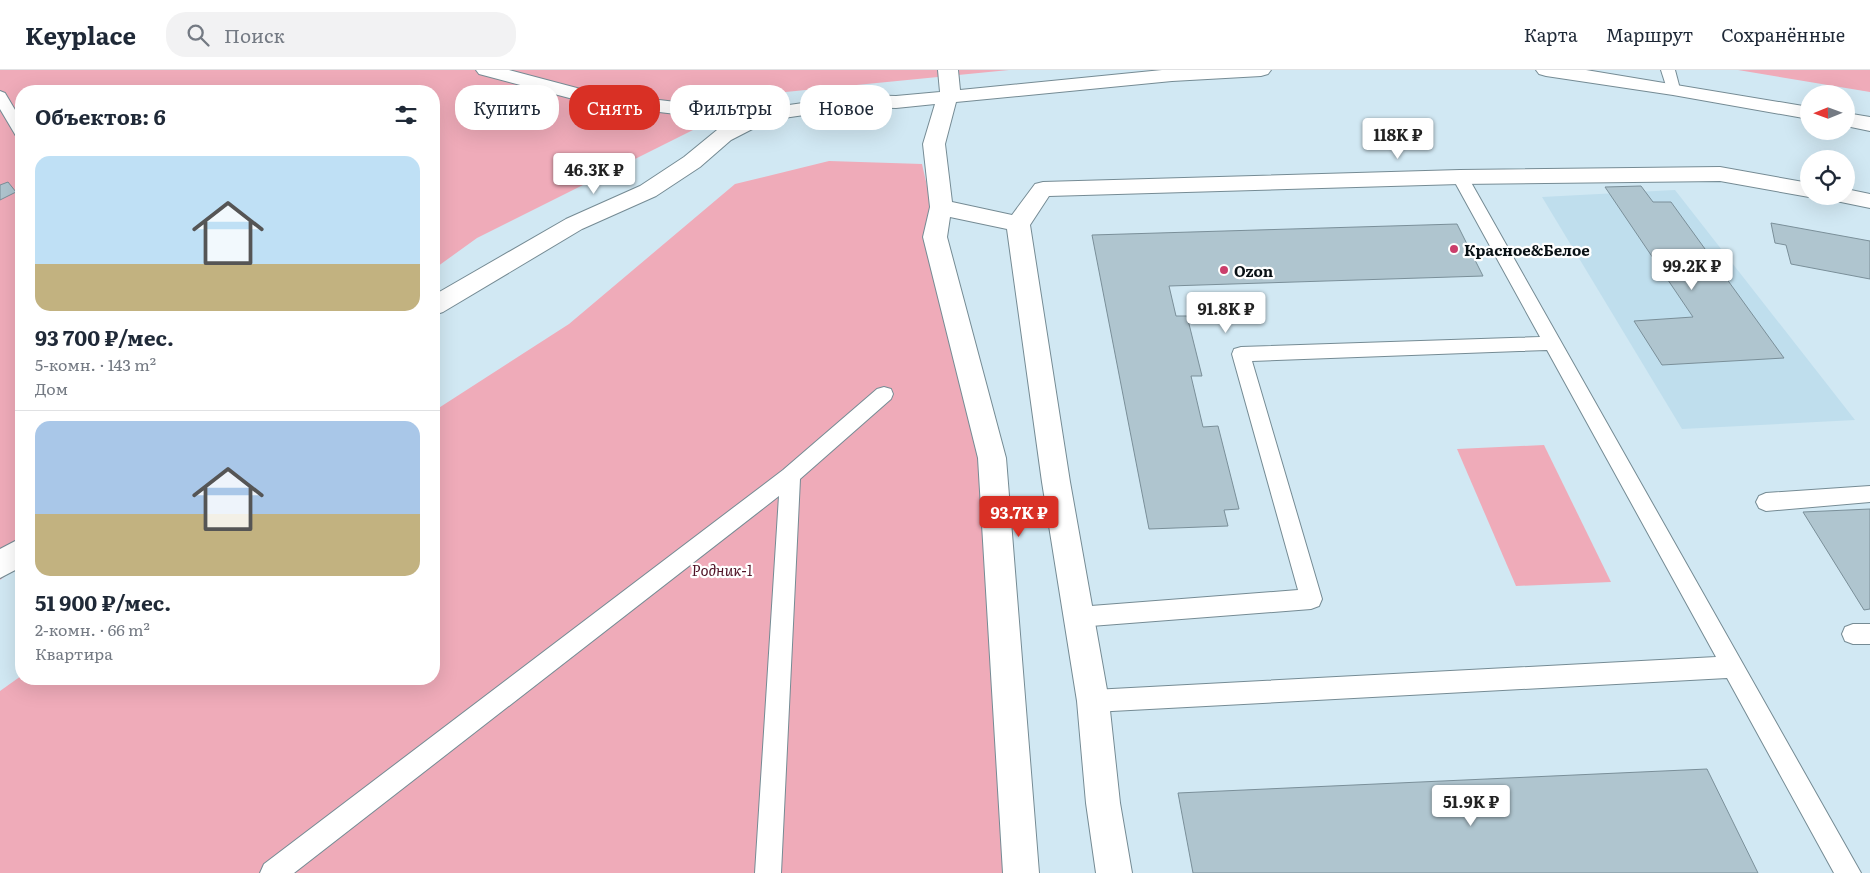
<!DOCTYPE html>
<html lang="ru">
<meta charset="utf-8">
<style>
:root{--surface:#fff;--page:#f2f2f3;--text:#1f2937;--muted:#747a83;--line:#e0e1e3;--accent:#d93025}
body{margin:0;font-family:Literata,serif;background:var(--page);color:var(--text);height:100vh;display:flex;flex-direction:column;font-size:19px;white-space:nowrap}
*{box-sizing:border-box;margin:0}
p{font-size:16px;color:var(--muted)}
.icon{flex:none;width:28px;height:28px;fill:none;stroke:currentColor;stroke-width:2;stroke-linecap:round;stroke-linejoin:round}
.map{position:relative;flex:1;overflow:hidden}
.sheet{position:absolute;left:15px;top:15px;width:425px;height:600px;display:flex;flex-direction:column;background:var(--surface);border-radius:20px;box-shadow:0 5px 20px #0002}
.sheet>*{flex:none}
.top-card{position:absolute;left:455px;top:15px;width:475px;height:45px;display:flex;gap:10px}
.needle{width:32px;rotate:269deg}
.fabs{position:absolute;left:1800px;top:15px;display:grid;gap:10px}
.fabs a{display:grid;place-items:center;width:55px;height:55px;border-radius:50%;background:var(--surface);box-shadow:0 5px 20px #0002;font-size:25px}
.price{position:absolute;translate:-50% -42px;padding:0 11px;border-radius:5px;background:#fff;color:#222;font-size:16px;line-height:32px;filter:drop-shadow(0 1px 2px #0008)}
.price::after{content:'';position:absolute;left:50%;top:30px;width:15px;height:11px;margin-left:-8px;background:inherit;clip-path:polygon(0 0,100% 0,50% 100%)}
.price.selected{background:var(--accent);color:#fff}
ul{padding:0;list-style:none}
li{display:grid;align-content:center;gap:10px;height:265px;padding:0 20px}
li+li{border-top:1px solid var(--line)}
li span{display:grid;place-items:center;height:155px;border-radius:15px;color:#555}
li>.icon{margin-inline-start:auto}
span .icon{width:90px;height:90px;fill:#fffc;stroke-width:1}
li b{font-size:21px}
h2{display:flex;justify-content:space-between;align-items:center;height:60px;padding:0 20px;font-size:21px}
.pill{padding:0 18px;border-radius:20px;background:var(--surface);box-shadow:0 5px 20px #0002;font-size:18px;line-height:45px}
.pill.selected{background:var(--accent);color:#fff}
header{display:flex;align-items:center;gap:30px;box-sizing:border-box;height:70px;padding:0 25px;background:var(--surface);border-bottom:1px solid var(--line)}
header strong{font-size:24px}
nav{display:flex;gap:28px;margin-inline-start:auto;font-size:18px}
.search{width:350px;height:45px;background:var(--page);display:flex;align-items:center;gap:12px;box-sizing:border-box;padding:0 18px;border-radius:20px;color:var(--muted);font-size:19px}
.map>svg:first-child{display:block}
.built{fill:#bfdeed}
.green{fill:#efabb9}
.building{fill:#afc5cf;stroke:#7a8f99}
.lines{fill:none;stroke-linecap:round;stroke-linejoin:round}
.lane-casing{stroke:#758b94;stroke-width:2}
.street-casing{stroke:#758b94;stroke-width:2}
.lane{fill:#fff;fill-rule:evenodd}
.street{fill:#fff;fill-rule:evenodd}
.poi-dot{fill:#cb3e6b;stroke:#fff;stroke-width:2}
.labels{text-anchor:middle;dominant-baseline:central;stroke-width:4.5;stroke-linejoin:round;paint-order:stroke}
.poi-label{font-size:15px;font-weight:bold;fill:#081014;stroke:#fff;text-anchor:start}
.park-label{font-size:15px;font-style:italic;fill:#501326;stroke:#fff}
</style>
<header>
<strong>Keyplace</strong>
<div class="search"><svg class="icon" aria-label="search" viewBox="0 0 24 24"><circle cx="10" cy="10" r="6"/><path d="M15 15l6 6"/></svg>Поиск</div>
<nav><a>Карта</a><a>Маршрут</a><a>Сохранённые</a></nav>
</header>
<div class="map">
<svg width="1870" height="803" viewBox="0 0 1870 803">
<rect width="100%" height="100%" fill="#d1e8f3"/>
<polygon class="built" points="1675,120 1855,350 1682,359 1542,127"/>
<g class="green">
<polygon points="0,0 1009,0 765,24 477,168 434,199 434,21 21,21 21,494 0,510"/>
<polygon points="1738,0 1870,0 1870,22"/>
<polygon points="829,91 922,94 955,240 1012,462 1006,803 0,803 0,621 21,606 21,609 434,609 434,341 569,254 735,114"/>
<polygon points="1544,375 1611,512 1516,516 1457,379"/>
</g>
<g class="building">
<polygon points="8,112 16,122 0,130 0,115"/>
<polygon points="1641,116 1653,132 1671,132 1784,288 1662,295 1634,251 1693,247 1605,117"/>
<polygon points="1771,153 1870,171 1870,209 1791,194 1786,175 1775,173"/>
<polygon points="1457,154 1483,206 1169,216 1176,246 1187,246 1202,306 1191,306 1203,357 1218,356 1239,439 1224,440 1228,456 1149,459 1092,165"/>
<polygon points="1870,439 1870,539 1864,540 1803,442"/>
<polygon points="1707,699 1758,803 1193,803 1178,723"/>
</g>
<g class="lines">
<g class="lane-casing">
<g id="lane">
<polygon points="1661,0 1675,0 1680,19 1678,22 1668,22"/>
<polygon points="0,21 5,23 21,50 21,68 16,66 0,39"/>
<polygon points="1460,102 1466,103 1468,107 1861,803 1834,803 1727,608 1093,642 1085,639 1081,631 1085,623 1093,620 1716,587 1547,280 1252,291 1322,529 1319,536 1311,539 1078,557 1070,554 1067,547 1070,540 1078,537 1298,520 1232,284 1234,279 1241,277 1540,267 1452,107 1454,103"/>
<polygon points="884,317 891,319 893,324 891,329 800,409 781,803 755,803 779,426 294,803 260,803 264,794 783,400 877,319"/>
<polygon points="1870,416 1870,432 1766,441 1759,438 1756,432 1759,426 1766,423"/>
<polygon points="1853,554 1870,554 1870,574 1853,574 1845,571 1842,564 1845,557"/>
</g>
</g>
<g class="street-casing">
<g id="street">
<polygon points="476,0 509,0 592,22 718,37 768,38 859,25 896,26 940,22 938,0 958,0 960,20 1162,0 1271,0 1268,4 1261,6 1172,11 956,32 945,74 952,132 1012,145 1035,114 1043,112 1460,100 1720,97 1809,113 1809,126 1813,126 1809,127 1720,111 1460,114 1049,126 1030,155 1070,412 1109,631 1120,733 1132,803 1096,803 1086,733 1077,631 1042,412 1007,159 950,147 947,167 1006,388 1039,803 1003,803 978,388 923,167 930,137 923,74 935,34 896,38 859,37 770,50 731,70 700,97 656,126 582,159 443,242 434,245 434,225 566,149 640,116 684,87 717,60 738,50 718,49 592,34 479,4"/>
<polygon points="1536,0 1586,0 1809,37 1809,49 1673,25 1546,6 1539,4"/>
<polygon points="1846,43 1870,47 1870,61 1846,56"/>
<polygon points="1846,119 1870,124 1870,138 1836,131 1833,126 1846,126"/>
<polygon points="21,468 21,497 0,508 0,479"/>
</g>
</g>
<use href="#lane" class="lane"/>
<use href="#street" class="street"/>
</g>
<g class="poi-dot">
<circle cx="1454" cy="179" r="5"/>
<circle cx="1224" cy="200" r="5"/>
</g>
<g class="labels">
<g class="poi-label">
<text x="1464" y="179">Красное&amp;Белое</text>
<text x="1234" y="200">Ozon</text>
</g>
<g class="park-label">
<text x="722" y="499">Родник-1</text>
</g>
</g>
</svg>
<div class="fabs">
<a><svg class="needle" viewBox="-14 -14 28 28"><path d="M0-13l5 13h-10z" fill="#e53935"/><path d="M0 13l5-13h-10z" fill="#747a83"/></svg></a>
<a><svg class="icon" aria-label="locate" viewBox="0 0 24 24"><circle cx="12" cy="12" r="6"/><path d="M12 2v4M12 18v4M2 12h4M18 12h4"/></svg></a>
</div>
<b class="price" style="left:1398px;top:90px">118K ₽</b>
<b class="price" style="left:594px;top:125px">46.3K ₽</b>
<b class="price" style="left:1692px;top:221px">99.2K ₽</b>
<b class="price" style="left:1226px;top:264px">91.8K ₽</b>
<b class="price selected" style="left:1019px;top:468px">93.7K ₽</b>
<b class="price" style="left:1471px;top:757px">51.9K ₽</b>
<div class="top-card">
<a class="pill">Купить</a>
<a class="pill selected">Снять</a>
<a class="pill">Фильтры</a>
<a class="pill">Новое</a>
</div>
<section class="sheet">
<h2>Объектов: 6<svg class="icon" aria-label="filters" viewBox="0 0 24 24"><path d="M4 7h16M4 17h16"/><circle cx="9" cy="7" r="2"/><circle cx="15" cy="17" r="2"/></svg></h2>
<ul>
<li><span style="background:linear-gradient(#bfe0f5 70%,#c2b280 0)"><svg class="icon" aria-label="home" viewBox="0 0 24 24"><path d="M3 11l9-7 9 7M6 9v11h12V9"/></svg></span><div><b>93 700 ₽/мес.</b><p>5-комн. · 143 m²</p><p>Дом</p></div></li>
<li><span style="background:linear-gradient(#a9c7e8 60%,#c2b280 0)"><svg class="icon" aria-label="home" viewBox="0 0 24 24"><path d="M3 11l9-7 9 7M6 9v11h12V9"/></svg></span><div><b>51 900 ₽/мес.</b><p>2-комн. · 66 m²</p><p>Квартира</p></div></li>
</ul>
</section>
</div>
